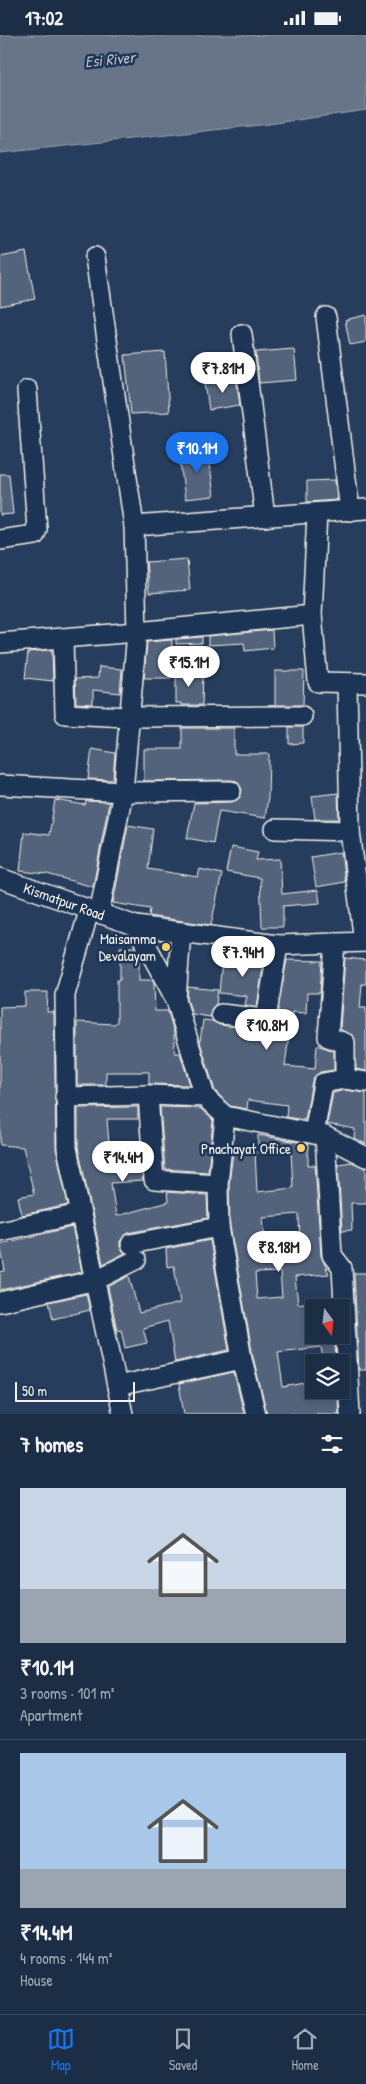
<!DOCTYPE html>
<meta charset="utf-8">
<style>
:root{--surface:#1c2e46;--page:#25364d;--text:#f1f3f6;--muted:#a0a8b3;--line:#3a4a5f;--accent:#1a73e8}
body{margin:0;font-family:"Patrick Hand",sans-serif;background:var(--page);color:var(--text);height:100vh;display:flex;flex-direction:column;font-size:19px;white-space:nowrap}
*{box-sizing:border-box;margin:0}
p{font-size:16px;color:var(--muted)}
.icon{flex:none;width:28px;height:28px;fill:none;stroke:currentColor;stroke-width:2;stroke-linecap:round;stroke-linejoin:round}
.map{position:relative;height:1379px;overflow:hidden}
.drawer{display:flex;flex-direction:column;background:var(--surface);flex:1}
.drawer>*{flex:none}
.needle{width:32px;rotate:165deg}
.buttons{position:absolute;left:305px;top:1264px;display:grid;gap:10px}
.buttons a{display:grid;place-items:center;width:45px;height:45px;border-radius:0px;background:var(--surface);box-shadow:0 2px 8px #0003,0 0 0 1px var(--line);font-size:25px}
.scale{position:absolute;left:15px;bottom:12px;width:120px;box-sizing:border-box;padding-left:5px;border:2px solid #f4f1e8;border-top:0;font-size:14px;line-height:18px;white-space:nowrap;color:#f4f1e8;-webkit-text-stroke:4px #1d3557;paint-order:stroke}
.price{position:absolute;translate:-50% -42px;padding:0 11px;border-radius:18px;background:#fff;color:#222;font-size:16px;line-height:32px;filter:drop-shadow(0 1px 2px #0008)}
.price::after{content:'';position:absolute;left:50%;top:30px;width:15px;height:11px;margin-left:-8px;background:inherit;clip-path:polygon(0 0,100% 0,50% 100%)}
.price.current{background:var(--accent);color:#fff}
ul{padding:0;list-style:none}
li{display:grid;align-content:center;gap:10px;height:265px;padding:0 20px}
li+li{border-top:1px solid var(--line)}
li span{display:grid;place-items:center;height:155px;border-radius:0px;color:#555}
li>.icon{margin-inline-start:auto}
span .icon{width:90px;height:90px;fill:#fffc;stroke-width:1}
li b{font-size:21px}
h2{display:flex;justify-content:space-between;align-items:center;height:60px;padding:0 20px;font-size:21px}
.status{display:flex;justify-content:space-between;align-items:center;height:35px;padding:0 25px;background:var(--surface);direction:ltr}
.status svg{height:14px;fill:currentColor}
.dock{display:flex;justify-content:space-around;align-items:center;height:70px;border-top:1px solid var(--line);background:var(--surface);font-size:14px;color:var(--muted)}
.dock a{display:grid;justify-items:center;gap:2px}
.dock .current{color:var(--accent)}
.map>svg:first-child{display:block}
.water{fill:#677588;stroke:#9fa7ae}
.building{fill:#52647b;stroke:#f4f1e8;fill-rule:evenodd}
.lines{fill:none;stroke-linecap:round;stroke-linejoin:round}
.minor-casing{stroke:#f4f1e8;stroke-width:22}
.minor{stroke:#1d3557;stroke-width:19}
.poi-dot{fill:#ffd166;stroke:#1d3557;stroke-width:2}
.labels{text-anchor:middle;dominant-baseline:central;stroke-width:5;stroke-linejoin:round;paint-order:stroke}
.street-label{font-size:15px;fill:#f4f1e8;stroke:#1d3557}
.poi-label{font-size:15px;fill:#f4f1e8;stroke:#1d3557;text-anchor:end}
.water-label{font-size:16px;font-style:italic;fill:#bcbfc2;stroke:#1d3557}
</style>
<div class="status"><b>17:02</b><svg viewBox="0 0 49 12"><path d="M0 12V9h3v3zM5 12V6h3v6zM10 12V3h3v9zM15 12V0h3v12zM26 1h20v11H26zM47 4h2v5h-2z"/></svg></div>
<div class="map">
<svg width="366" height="1379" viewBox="0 0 366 1379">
<rect width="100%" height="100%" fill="#263d5d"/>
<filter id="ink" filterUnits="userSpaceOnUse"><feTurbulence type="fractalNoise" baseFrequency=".02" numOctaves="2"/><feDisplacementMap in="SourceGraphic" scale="10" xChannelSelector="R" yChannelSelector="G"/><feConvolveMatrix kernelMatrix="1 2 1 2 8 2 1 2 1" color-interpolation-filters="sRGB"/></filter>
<g filter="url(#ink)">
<polygon class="water" points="0,0 366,0 366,75 269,89 0,118"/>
<g class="building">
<polygon points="26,217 35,264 0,271 0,222"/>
<polygon points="366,280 366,307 350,310 345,285"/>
<polygon points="294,314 297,345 259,348 256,317"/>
<polygon points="165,317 169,377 131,379 125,320"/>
<polygon points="236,343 240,370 209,375 205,348"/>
<polygon points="208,414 214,461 185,464 179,418"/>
<polygon points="0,439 9,439 13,479 0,480"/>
<polygon points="335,445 337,465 307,467 307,446"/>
<polygon points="187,524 190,555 149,558 146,527"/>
<polygon points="272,595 273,613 245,616 244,608 208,610 208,601"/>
<polygon points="202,602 202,608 176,609 176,604"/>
<polygon points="172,605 171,643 144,643 147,607"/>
<polygon points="48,615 52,616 53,646 25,643 28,617"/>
<polygon points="99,632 122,634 120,658 93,655 93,669 76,668 75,644 98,643"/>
<polygon points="176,636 203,637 202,670 181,670 181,668 176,668"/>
<polygon points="275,636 304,636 303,670 275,670"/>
<polygon points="289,692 303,692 303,708 289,709"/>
<polygon points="182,693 234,693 234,719 269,719 268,763 265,783 219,776 213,808 187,803 194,768 232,767 240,762 242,755 237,746 231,745 144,746 144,714 182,714"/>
<polygon points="92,714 115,718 113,745 88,744"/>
<polygon points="338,758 339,784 315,784 312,761"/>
<polygon points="55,765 85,770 86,766 109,767 93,852 47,839 20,836 24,797 49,800"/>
<polygon points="128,790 153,794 148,834 198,842 200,834 222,839 211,890 149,881 150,874 113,868"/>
<polygon points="231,812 258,817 256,825 280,824 282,859 318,855 320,868 283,871 283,892 262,892 260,843 226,837"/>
<polygon points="341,817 345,847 316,852 311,822"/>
<polygon points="120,912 135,912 139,921 139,945 152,945 154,948 155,976 168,976 174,998 175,1018 180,1018 190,1050 149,1049 149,1037 106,1037 106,1050 77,1050 77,987 114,989 117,987 117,945 120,945"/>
<polygon points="249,918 265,920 257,972 245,970 247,961 219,958 222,924 248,926"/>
<polygon points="345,923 366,925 366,949 362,949 360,973 366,973 366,1036 356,1034 354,1002 340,994"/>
<polygon points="287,925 322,926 320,958 307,958 306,978 292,977 285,1031 315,1034 317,1010 334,1016 334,1035 320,1037 312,1046 305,1085 286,1082 287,1070 248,1065 247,1074 230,1071 215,1056 200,1007 203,985 212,986 220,990 265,995 274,991"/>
<polygon points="188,952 218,955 216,969 212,973 210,982 192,979 187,964"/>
<polygon points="25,957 48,957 47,977 54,977 56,1113 68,1170 22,1180 18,1162 34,1159 23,1112 0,1110 0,972 25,971"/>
<polygon points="345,1055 366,1058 366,1109 354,1103 355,1094 327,1089 333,1058"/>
<polygon points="138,1072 138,1084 107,1084 109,1109 140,1109 143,1146 111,1148 116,1181 168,1167 167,1157 207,1160 208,1183 128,1198 120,1206 120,1212 125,1218 103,1229 78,1112 78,1073"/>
<polygon points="160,1072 200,1073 213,1085 208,1137 165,1134"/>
<path d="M258 1100 308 1109V1130H315L321 1221 329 1239 295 1242 298 1269 314 1266V1300H334L336 1322 323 1324 321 1312 278 1317 283 1352 310 1347 312 1355H337L339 1379H267L253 1322 230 1191 229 1149 233 1117 255 1116 257 1157 293 1153 291 1117 258 1118ZM299 1179 300 1214 266 1215 263 1182ZM280 1237 282 1262 257 1264 255 1238Z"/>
<polygon points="352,1127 366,1133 366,1168 351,1168 352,1195 342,1196 338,1129"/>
<polygon points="72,1192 82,1237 0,1255 0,1237 5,1236 0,1209"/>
<polygon points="210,1205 229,1315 175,1327 168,1286 143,1293 147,1308 125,1313 121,1294 117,1295 108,1252 129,1241 139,1278 180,1268 174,1231 167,1232 166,1214"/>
<polygon points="354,1238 366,1238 366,1335 359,1335"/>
<polygon points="86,1259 90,1275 53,1284 49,1267"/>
<polygon points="332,1263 333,1272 316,1272 316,1265"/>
<polygon points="234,1337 244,1379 184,1379 179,1349"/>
</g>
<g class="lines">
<g class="minor-casing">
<g id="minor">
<polyline points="95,222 134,491 137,597 123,757 99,879"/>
<polyline points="326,282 350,476"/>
<polyline points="242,299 265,482"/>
<polyline points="317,478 312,580 318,647 366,648"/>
<polyline points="134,491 366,474"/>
<polyline points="0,505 35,500 37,494 27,355"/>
<polyline points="63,603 65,679 129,682 302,681"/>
<polyline points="0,608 137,597 312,580"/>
<polyline points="347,648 350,796 364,907"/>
<polyline points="1,750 123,757 231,756"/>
<polyline points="275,794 350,796"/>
<path id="s1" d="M0 843 136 891 278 910 366 907"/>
<polyline points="89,876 65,960 67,1113 117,1351 242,1324"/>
<polyline points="136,891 176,965 205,1062"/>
<polyline points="335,908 328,1002 345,1008 345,1044"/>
<polyline points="176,965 181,897"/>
<polyline points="221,979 266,984 278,910"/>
<polyline points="148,1060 154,1145 218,1149"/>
<polyline points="65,1062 148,1060 205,1062 225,1081 325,1101 366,1122"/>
<polyline points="225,1081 218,1149 219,1192 242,1324 256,1379"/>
<polyline points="314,1099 323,1048 345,1044 366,1047"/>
<polyline points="325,1101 332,1220 342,1233 350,1379"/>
<polyline points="0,1196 80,1179"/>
<polyline points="131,1209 219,1192"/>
<polyline points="0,1267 96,1245 136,1225"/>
<polyline points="117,1351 123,1379"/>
</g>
</g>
<use href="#minor" class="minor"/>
</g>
</g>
<g class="poi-dot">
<circle cx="166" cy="912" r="5"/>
<circle cx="301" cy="1113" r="5"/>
</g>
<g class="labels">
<g class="street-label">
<text stroke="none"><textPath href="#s1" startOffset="68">Kismatpur Road</textPath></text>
</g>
<g class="poi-label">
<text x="156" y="903">Maisamma<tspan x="156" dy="17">Devalayam</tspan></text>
<text x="291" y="1113">Pnachayat Office</text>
</g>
<g class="water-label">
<text transform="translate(110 24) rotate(-6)">Esi River</text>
</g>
</g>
</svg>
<div class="buttons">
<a><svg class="needle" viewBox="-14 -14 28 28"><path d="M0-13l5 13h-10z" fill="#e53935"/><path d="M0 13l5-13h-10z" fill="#a0a8b3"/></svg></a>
<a><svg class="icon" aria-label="layers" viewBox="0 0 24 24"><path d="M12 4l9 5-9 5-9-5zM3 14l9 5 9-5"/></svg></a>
</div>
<div class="scale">50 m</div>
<b class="price" style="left:223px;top:359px">₹7.81M</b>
<b class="price current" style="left:197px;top:439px">₹10.1M</b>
<b class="price" style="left:189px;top:653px">₹15.1M</b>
<b class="price" style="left:243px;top:943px">₹7.94M</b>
<b class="price" style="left:267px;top:1016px">₹10.8M</b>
<b class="price" style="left:123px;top:1148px">₹14.4M</b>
<b class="price" style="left:279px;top:1238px">₹8.18M</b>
</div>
<section class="drawer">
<h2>7 homes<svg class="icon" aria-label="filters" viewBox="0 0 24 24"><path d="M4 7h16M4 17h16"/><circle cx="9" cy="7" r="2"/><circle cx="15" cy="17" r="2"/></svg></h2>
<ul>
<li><span style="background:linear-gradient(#c9d6e8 65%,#9aa5b1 0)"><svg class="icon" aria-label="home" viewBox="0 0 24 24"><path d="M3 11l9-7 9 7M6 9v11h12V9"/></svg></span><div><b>₹10.1M</b><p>3 rooms · 101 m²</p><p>Apartment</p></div></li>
<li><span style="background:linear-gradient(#a9c7e8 75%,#9aa5b1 0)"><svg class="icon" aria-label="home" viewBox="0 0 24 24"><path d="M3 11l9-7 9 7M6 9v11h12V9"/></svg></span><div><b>₹14.4M</b><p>4 rooms · 144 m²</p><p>House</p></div></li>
</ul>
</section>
<nav class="dock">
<a class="current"><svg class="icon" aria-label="map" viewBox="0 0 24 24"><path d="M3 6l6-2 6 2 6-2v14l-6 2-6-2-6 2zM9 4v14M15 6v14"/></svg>Map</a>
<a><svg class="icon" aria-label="saved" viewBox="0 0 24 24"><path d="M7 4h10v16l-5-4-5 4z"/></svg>Saved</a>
<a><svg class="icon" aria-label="home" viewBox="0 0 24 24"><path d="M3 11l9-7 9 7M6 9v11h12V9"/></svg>Home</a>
</nav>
